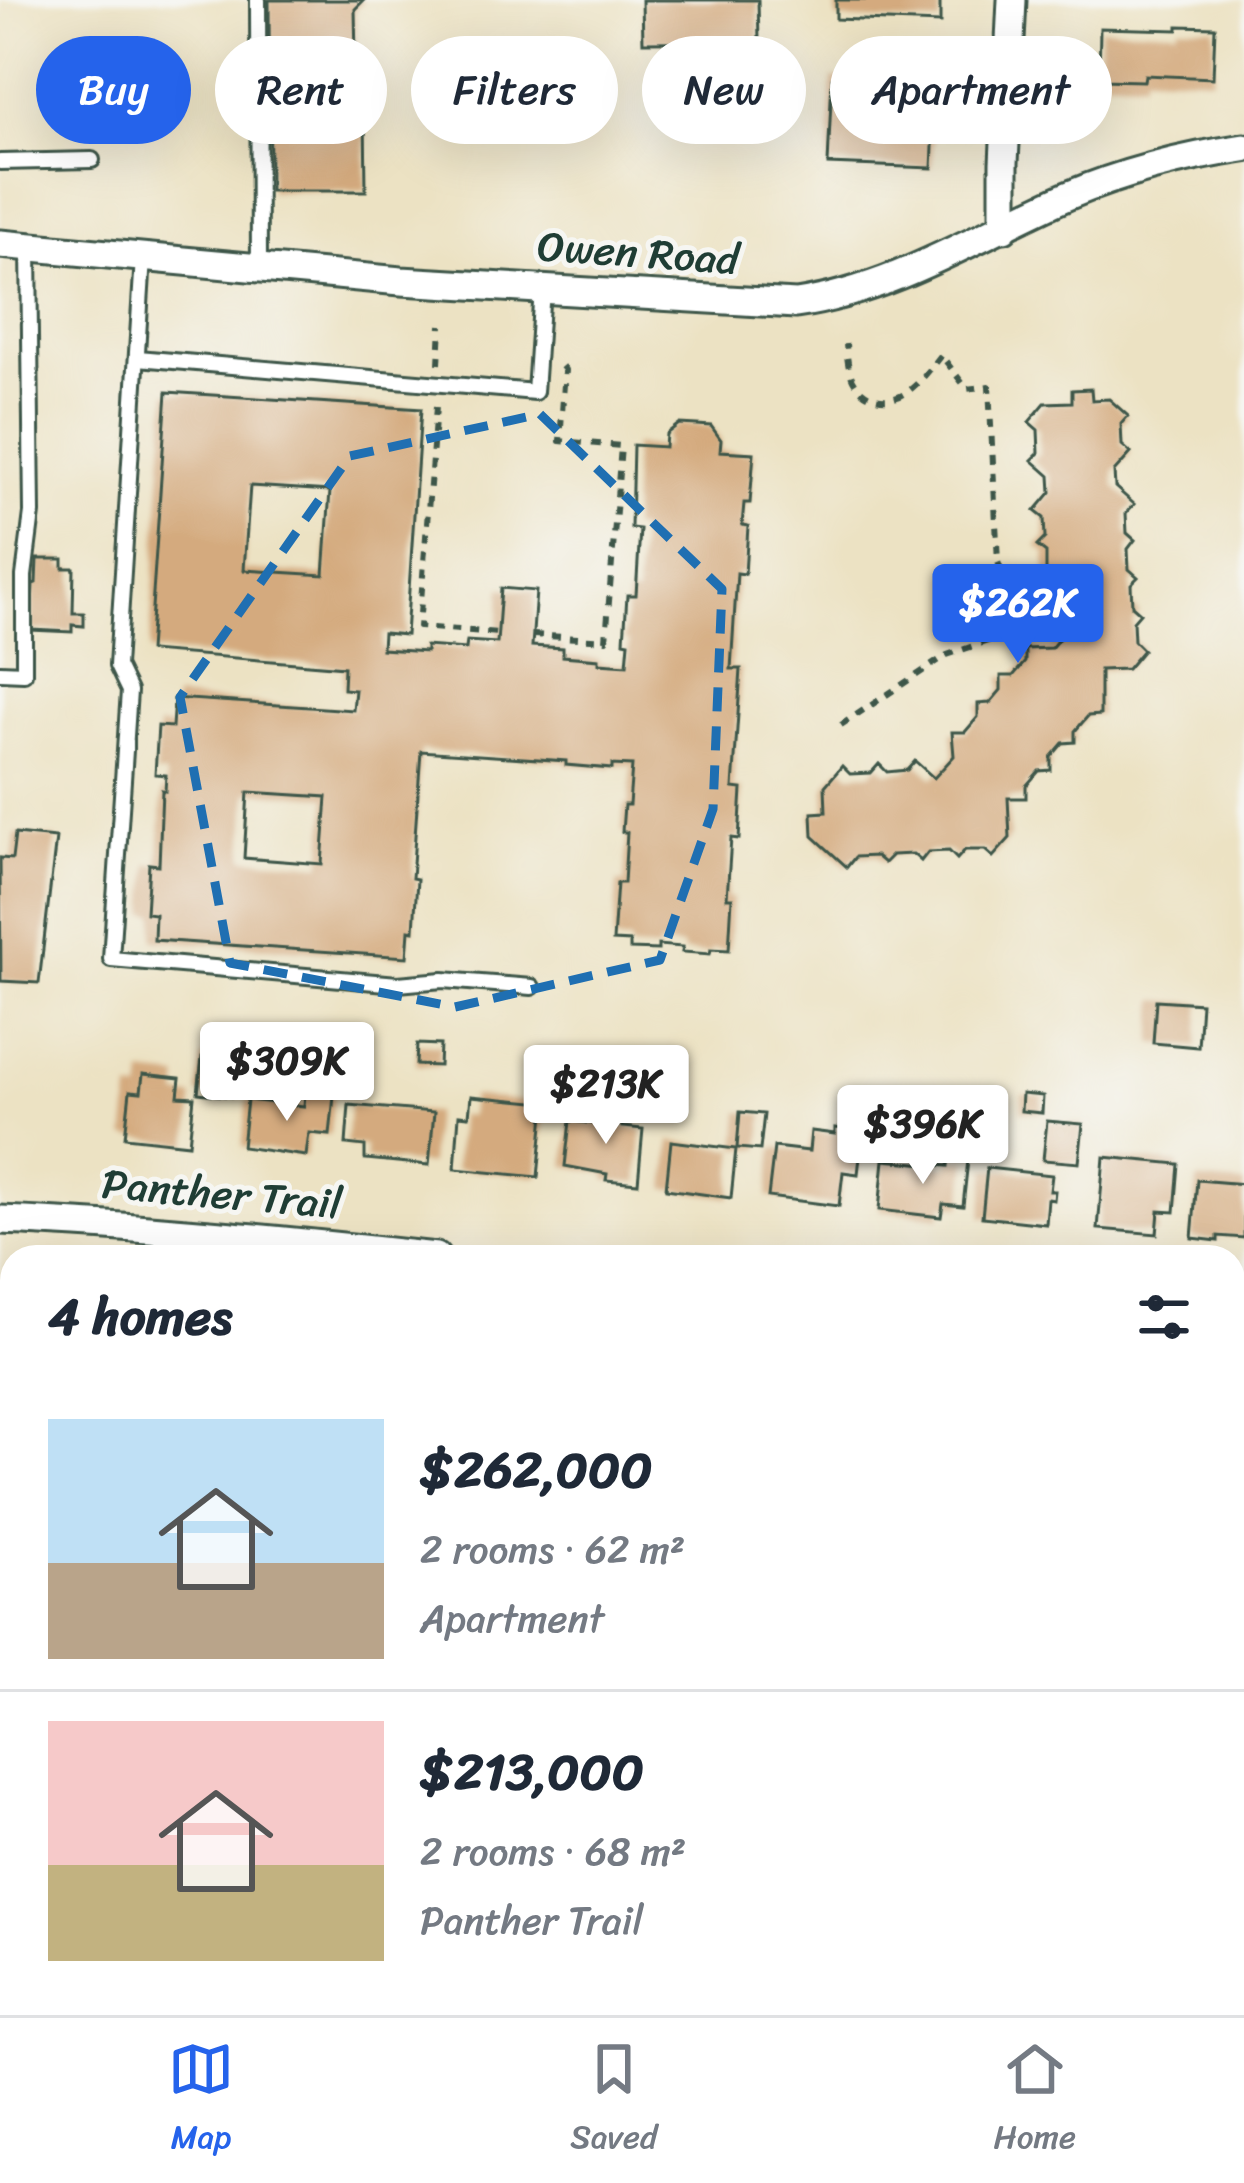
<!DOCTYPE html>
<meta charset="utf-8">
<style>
:root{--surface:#fff;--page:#f2f2f3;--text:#1f2937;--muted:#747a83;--line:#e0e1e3;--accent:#2563eb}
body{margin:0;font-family:Sriracha,sans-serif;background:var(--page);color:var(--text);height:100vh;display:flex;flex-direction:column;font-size:45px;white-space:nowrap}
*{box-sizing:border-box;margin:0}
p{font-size:39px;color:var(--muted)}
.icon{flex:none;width:66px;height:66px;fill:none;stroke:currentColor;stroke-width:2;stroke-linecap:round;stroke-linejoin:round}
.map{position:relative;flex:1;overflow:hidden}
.sheet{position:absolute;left:0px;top:1245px;width:1245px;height:771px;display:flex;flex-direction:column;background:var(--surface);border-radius:36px 36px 0 0;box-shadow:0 12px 48px #0002}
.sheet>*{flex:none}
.guide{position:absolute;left:36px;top:36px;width:1173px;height:108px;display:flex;gap:24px}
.price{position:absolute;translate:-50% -102px;padding:0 27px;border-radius:12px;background:#fff;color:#222;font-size:39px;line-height:78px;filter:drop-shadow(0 3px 6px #0008)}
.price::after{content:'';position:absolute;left:50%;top:72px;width:36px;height:27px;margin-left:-18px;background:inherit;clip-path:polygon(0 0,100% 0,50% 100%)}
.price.on{background:var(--accent);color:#fff}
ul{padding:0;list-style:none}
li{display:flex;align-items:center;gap:36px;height:300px;padding:0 48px}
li+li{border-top:3px solid var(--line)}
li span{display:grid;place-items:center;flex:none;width:336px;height:240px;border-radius:0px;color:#555}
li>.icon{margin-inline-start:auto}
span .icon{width:144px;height:144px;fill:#fffc;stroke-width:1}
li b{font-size:51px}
h2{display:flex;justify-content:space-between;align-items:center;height:144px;padding:0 48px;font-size:51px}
.chip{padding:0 42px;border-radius:54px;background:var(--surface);box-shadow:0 12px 48px #0002;font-size:42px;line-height:108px}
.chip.on{background:var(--accent);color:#fff}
.menu{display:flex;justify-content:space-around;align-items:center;height:168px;border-top:3px solid var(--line);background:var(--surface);font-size:33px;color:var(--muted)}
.menu a{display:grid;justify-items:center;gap:6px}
.menu .on{color:var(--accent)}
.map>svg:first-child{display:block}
.building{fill:#d4aa7e;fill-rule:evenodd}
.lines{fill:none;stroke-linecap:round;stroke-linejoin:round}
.service-casing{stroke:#3e5649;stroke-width:20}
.minor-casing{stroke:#3e5649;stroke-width:33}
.path{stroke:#3e5649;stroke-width:6;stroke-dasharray:9 9;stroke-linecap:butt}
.service{stroke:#fff;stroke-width:14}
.minor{stroke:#fff;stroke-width:27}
.marked{fill:none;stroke:#1f6fb2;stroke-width:9;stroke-dasharray:24 15;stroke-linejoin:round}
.labels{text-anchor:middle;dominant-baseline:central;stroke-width:10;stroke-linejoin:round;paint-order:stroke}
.street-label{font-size:42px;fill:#1f3d34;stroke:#f6f6f2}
</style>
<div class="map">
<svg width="1244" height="2015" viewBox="0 0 1244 2015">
<rect width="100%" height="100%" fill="#f6f6f2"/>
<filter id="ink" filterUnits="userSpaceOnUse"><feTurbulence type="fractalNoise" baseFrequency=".00833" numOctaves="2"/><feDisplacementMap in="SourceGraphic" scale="24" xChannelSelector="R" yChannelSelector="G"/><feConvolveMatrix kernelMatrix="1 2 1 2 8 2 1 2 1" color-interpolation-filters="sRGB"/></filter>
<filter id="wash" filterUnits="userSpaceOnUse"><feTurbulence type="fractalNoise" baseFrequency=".004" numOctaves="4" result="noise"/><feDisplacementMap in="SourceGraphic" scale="48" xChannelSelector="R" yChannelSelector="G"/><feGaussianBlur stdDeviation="2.7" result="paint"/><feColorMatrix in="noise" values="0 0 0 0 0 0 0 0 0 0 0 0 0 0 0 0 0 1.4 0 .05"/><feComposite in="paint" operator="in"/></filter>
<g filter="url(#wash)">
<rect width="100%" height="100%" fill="#ece2c3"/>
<g id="blocks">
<g class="building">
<polygon points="269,0 364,0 355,9 357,109 365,115 366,191 270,191"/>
<polygon points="642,0 758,0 759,41 643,42"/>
<polygon points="836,0 940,0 940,23 836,19"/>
<polygon points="1178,26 1215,27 1213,78 1145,75 1144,81 1099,80 1100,28 1178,30"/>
<polygon points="832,78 936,82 932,168 828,164"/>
<polygon points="1091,389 1092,400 1109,399 1128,416 1121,424 1122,445 1131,453 1114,472 1115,487 1134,504 1126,513 1127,533 1135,540 1128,549 1129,569 1138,577 1131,584 1132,606 1140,613 1133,621 1134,641 1143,650 1127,669 1100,670 1100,715 1088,716 1075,731 1075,742 1063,743 1051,757 1051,770 1039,771 1026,786 1026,798 1008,798 1010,838 993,857 985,850 965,850 957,859 949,851 928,852 921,861 913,854 892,855 884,863 876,856 855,857 847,867 813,836 812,813 826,812 825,786 842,766 850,774 871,773 879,764 887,772 907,770 915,761 934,778 954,756 952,732 965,732 978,717 978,704 990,703 1001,690 1001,676 1013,676 1025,662 1025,649 1051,648 1061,636 1042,618 1049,610 1048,591 1039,583 1046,574 1046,553 1037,546 1045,538 1044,518 1035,511 1051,492 1050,476 1032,460 1039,453 1038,430 1029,422 1045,403 1072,402 1072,390"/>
<path d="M167 392 421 409 406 635 383 633 382 649 426 652V646L466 649 467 641 497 643 501 588 536 591 532 646 563 648V656L599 659V663L627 665 629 642 624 641 627 595H636L640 529 631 528 633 445 665 447 666 434 679 424 697 425 711 426 721 440 720 451 754 453 750 503H744L742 525 748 526 745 574 737 573 731 669H741L733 788 742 789 739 839 731 838 727 898H732L729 950 711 949 710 954 682 952 683 947 658 945V950L630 949V942L613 941 617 883H624L627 832H622L624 805H629L632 766 612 765V769L566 765V761L421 751 412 878 417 879 414 931 409 930 407 957 154 940 155 914 146 913 149 864 159 865 162 790 165 791 166 775 155 774 158 726 172 727 174 698 353 710 355 690 343 689 344 667 149 651ZM250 486 330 491 324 575 244 570ZM248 792 327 797 322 864 244 858Z"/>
<polygon points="37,559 63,559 63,568 74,568 73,613 84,613 84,626 72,625 72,632 31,630 33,584 36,583"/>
<polygon points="15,834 56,838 39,983 1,981 0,858 12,859"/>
<polygon points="1156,1000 1201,1003 1198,1047 1153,1043"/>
<polygon points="417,1044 440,1045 439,1066 416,1065"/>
<polygon points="202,1057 236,1060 233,1097 198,1093"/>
<polygon points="143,1074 180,1078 178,1096 194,1097 189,1144 125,1137 130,1091 141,1092"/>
<polygon points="305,1093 334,1096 330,1135 309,1133 306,1156 242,1147 247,1100 304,1106"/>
<polygon points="1022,1094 1043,1096 1042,1113 1021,1111"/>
<polygon points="471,1096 545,1103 538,1177 455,1169 459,1115 469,1116"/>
<polygon points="349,1105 434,1112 429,1165 365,1159 365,1146 346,1144"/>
<polygon points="598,1108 623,1111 622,1127 643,1129 638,1183 606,1180 607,1174 565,1166 570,1121 597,1124"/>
<polygon points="740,1112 764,1114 760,1150 737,1148"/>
<polygon points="1047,1121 1083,1124 1079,1163 1043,1160"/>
<polygon points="835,1128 863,1131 858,1174 843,1172 839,1206 768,1197 774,1147 809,1151 811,1131 835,1134"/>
<polygon points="671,1141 736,1149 731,1198 666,1189"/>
<polygon points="949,1157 968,1160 963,1206 943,1204 941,1217 879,1210 884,1160 948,1166"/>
<polygon points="1104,1157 1179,1164 1175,1212 1159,1211 1157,1234 1098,1229"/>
<polygon points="987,1168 1052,1175 1050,1191 1055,1191 1054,1200 1048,1199 1046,1224 982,1217"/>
<polygon points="1197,1180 1244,1184 1244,1238 1218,1236 1218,1241 1192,1238"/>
<polygon points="12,1496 12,1541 0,1541 0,1497"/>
<rect x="0" y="1759" width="12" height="106"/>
<polygon points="0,1886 12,1886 12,2004 48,2004 48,2015 0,2015"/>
<polygon points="191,2004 250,2004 250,2012 191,2011"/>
<rect x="656" y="2004" width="53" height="11"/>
<polygon points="884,2004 945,2004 945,2009 928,2009 928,2015 884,2015"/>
<rect x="1115" y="2004" width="52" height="11"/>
</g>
</g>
</g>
<g filter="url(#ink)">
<use href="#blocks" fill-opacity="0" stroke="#3e5649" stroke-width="3"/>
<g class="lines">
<g class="service-casing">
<g id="service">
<polyline points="258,0 259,269"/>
<polyline points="0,162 92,160"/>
<polyline points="143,258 117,666 129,691 111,959 398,984 443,980 532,987"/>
<polyline points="138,358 535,392 542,289"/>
<polyline points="0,672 24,673 24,576 32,513 29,247"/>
</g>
</g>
<g class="minor-casing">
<g id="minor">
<polyline points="1004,228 1004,163 1012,0"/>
<path d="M0 244 401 281 796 304C893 290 979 235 1067 196 1124 172 1183 157 1244 148"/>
<path d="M0 1220C146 1226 291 1241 436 1257"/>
<polyline points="1233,1332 1244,1333"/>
<polyline points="1233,1789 1244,1789"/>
<polyline points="337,2015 337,2004"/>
<polyline points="801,2015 801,2004"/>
</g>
</g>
<g class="path">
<polyline points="439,364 441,325"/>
<polyline points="436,407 419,627 498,633"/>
<polyline points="533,635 606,640 621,446 560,441 565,370 559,363"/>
<path d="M841 725 947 655 988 641 1011 618 1013 602 998 562 989 386 967 389 941 355C931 368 921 382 907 392 891 404 866 401 855 383 848 373 847 356 846 344"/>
</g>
<use href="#service" class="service"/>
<use href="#minor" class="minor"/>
</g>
</g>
<path class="marked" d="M540 414 722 589 713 809 660 960 455 1007 230 963 180 697 350 456Z"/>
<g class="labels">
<g class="street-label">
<text transform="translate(638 253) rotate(4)">Owen Road</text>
<text transform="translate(222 1194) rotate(5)">Panther Trail</text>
</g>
</g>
</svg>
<b class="price on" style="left:1018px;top:666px">$262K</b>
<b class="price" style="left:287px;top:1124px">$309K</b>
<b class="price" style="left:606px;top:1147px">$213K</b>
<b class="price" style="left:923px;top:1187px">$396K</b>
<div class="guide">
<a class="chip on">Buy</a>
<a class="chip">Rent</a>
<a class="chip">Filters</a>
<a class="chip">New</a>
<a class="chip">Apartment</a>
</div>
<section class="sheet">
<h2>4 homes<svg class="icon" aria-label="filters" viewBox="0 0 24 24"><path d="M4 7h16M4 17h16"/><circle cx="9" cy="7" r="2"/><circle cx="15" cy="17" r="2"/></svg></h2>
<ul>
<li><span style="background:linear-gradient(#bfe0f5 60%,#b9a48a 0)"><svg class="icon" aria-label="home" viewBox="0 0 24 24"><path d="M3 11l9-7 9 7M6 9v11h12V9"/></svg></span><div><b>$262,000</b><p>2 rooms · 62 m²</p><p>Apartment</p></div></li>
<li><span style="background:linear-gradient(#f6c9c9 60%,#c2b280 0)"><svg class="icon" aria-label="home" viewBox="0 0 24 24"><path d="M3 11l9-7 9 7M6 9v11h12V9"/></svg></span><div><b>$213,000</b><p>2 rooms · 68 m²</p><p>Panther Trail</p></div></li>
</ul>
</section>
</div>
<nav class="menu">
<a class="on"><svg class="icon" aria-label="map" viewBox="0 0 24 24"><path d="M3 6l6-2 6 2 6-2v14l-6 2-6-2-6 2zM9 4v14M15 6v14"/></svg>Map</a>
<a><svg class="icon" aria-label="saved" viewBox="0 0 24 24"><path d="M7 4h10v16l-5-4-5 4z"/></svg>Saved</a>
<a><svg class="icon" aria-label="home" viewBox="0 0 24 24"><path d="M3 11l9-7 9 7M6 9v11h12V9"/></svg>Home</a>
</nav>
